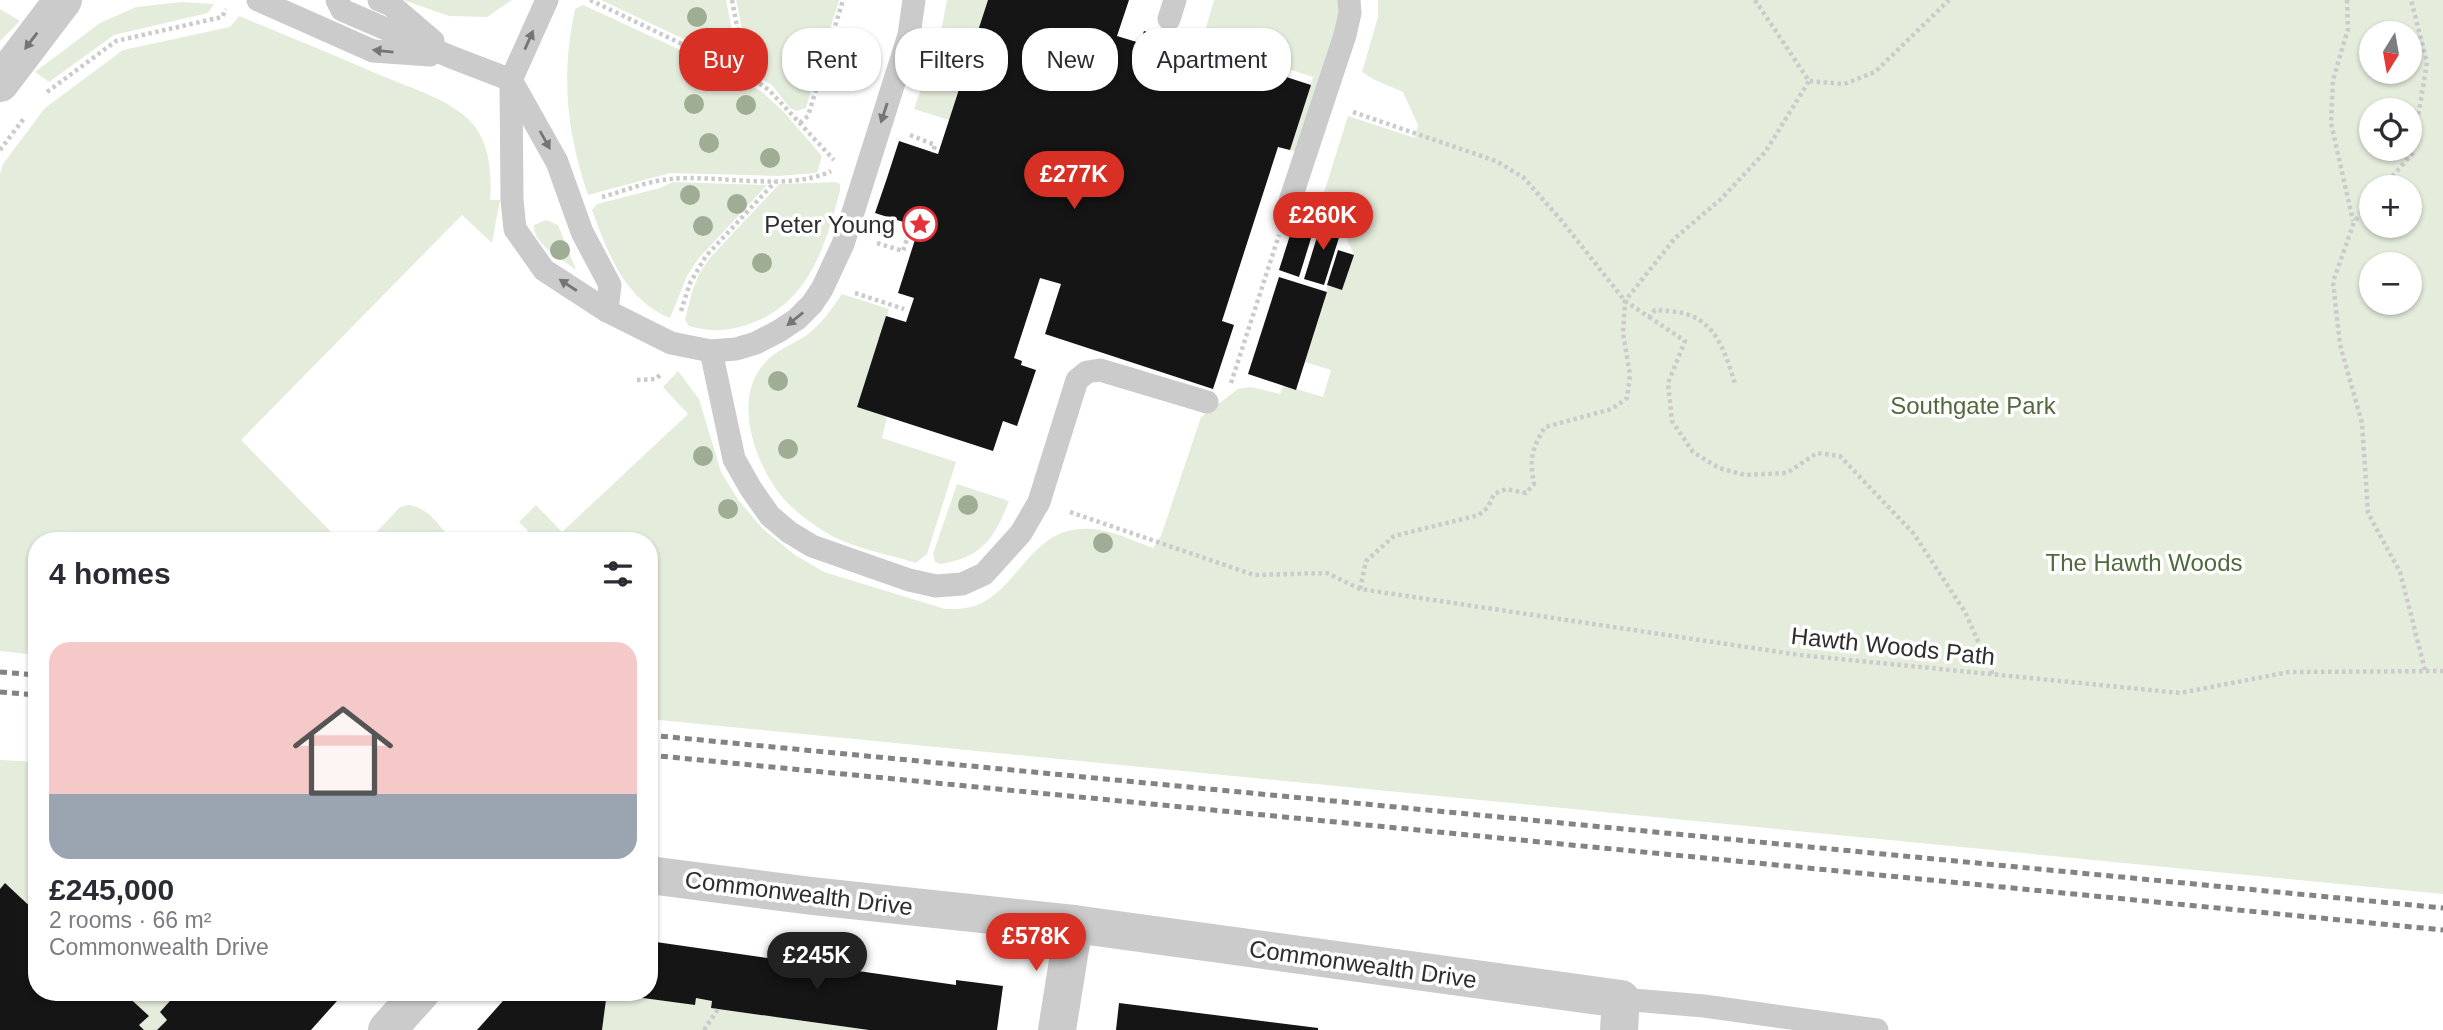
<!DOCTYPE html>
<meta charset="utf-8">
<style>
:root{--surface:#fff;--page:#f7f7f7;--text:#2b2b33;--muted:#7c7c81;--line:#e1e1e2;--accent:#d93025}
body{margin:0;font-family:Helvetica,sans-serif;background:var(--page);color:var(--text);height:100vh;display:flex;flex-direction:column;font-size:26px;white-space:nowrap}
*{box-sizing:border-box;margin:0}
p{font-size:23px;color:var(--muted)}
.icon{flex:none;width:38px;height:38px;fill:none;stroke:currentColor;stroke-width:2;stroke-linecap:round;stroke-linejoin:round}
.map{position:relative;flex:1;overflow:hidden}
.side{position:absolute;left:28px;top:532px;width:630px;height:469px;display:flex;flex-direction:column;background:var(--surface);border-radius:28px;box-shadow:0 2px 5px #0004}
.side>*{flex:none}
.banner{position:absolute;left:679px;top:28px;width:665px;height:63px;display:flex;gap:14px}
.needle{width:46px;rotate:191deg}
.controls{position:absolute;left:2359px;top:21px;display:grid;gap:14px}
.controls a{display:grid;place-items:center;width:63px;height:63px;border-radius:50%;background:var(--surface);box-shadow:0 2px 5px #0004;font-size:35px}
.price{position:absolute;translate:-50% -60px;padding:0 16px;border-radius:24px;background:var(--accent);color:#fff;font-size:23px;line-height:46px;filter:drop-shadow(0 2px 4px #0008)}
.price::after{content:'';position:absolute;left:50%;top:42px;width:21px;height:16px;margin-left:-10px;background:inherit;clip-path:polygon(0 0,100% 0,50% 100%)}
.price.on{background:#222;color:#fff}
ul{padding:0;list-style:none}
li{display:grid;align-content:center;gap:14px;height:371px;padding:0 21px}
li+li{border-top:2px solid var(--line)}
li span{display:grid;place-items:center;height:217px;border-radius:21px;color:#555}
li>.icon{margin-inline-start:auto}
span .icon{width:126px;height:126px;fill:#fffc;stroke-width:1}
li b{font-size:30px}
h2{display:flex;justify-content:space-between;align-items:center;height:84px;padding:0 21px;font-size:30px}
.pill{padding:0 24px;border-radius:28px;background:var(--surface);box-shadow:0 2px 5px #0004;font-size:24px;line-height:63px}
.pill.on{background:var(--accent);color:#fff}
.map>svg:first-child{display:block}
.green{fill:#e4ecdc;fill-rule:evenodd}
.building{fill:#151515}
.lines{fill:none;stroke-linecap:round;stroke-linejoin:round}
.path{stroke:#cbcbcb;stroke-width:4.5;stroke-dasharray:3.5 3.5;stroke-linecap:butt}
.service{stroke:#cbcbcb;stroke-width:23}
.minor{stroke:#cbcbcb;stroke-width:38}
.tertiary{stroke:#cbcbcb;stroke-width:38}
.rail{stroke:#838383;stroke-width:5;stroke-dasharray:7 5;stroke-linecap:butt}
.tree{fill:#9fad94}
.oneway{fill:#757575}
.labels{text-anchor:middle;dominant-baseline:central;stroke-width:7;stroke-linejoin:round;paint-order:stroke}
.poi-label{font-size:24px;fill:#2e2e2e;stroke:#fff;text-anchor:end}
.park-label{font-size:24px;fill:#506a3c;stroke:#fff}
.street-label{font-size:24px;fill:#2e2e2e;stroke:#fff}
</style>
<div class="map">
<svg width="2443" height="1030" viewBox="0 0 2443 1030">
<rect width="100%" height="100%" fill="#fff"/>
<g class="green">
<polygon points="403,0 512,0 487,17 449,16"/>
<polygon points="601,0 726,0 739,65"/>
<polygon points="736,0 839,0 806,108 797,111 790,108 772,85 751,73"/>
<polygon points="947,0 988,0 949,120 914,109 941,32"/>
<polygon points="1214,0 1340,0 1342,21 1298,153 1290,150 1313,77 1202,41"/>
<path d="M1378 0H2443V894L649 719V541H538L519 522 536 505 562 532 688 414 663 387 678 371 699 399 721 472 739 501 763 529 795 555 824 572 945 609C958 609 970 609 982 603 1023 581 1034 525 1091 529 1112 530 1134 541 1153 548L1161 536 1201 417 1238 389 1251 387 1280 394 1284 385 1323 397 1331 370 1305 362 1327 292V285L1342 290 1354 255 1347 240 1350 221 1298 204 1300 196 1321 202 1348 116 1415 138 1418 125 1403 92 1375 80 1362 72 1378 17ZM2371 33H2410V72H2371ZM2371 110H2410V149H2371ZM2371 187H2410V226H2371ZM2371 264H2410V303H2371Z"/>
<polygon points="182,2 214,4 208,13 114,35 49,82 35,72 100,23 136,7"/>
<path d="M583 5 700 59 761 91 783 111 822 156 817 173 778 176 670 173 588 195C566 130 561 76 575 9Z"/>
<polygon points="0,9 20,21 0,41"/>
<path d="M239 16C287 36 335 55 382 76 409 87 453 101 472 123 490 144 492 174 490 200H500L492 243 462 215 241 440 340 541H37V655L0 651V174L3 164 45 108 123 50 230 27Z"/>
<path d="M673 182 767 185 698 259 687 276 670 318C625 300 607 252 592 210L597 204 660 188Z"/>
<path d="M835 182 840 184V191C826 243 811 298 757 321 733 331 714 333 689 326L685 320 692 292 699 274 709 259 779 184Z"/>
<path d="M546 220 558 225 576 270C563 259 532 244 534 225Z"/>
<path d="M842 294 889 309 857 407 887 417 882 438 956 462 927 554 916 563C891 555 858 549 834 537 817 528 796 513 783 498 756 466 732 401 763 365 775 350 792 345 807 335 822 323 831 310 842 294Z"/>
<path d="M957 484 1009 501C995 538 981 558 940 564L935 562 933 554Z"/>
<path d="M409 505C429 508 439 526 452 540L463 541H368L400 507Z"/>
<polygon points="0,760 37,762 37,913 5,883 0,889"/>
<polygon points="123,992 178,992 160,1012 167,1020 157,1030 144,1030 139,1025 148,1016"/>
<polygon points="607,993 695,1005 696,998 712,1001 711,1008 869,1030 602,1030"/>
</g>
<g class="building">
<polygon points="988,0 1129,0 1117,36 1140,43 1144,31 1311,85 1290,150 1278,147 1222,321 1234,325 1213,389 1045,334 1061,284 1040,278 1014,358 1022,361 1021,365 1036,370 1017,426 1003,421 993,451 857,407 886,316 906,322 914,298 898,293 919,227 875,213 887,178 899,141 938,154"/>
<polygon points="1298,210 1318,216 1299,277 1279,270"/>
<polygon points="1323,218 1343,225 1324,285 1304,279"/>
<polygon points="1338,250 1354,255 1342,290 1327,285"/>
<polygon points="1279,277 1327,292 1296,390 1248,374"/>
<polygon points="5,883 37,913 37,992 123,992 149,1016 139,1025 144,1030 0,1030 0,889"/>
<polygon points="649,941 956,985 956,980 1003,986 997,1030 869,1030 711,1008 712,1001 696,998 695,1005 613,994 649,992"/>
<polygon points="178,992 345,992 311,1030 157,1030 167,1020 160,1012"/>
<polygon points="511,992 607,992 602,1030 477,1030"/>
<polygon points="1119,1003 1318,1028 1318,1030 1116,1030"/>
</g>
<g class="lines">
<g class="path">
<polyline points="590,0 747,75 769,90 834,160"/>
<polyline points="732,0 746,74"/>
<polyline points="1755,0 1809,81 1844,84 1875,72 1949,0"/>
<polyline points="2347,0 2348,29 2333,80 2331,123 2353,221"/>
<polyline points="824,61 865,74"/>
<polyline points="47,92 116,41 222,17 226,9"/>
<path d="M1353 112 1496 161 1524 178 1561 220 1625 301 1649 317 1655 310C1666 311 1679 311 1689 315 1718 325 1727 358 1735 384"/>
<polyline points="800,123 808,116 843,0"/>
<polyline points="910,135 935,145 933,153"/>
<polyline points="0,150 25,117"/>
<polyline points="2383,187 2412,154 2427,62 2411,0"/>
<path d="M602 197C624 191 648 181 670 179 716 174 790 192 831 171"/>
<polyline points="2371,201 2354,222 2333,282 2340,345 2362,423 2368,513 2400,572 2425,670"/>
<polyline points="877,243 903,251 912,224"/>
<polyline points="855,293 904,309"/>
<polyline points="681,311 690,283 706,256 775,182"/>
<polyline points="1649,317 1685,341 1668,383 1672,421 1693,452 1719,468 1745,475 1787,473 1817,453 1840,456 1914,534 1965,612 1993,675"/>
<polyline points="637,380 656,379 662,373"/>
<polyline points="1231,383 1279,235"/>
<polyline points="1070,512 1254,575 1327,573 1360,589 1800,655 2180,693 2289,672 2443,671"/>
<path d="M1360 589 1366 561 1394 536 1479 515 1488 507 1494 494 1506 489 1526 493 1534 484C1529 458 1532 449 1545 427L1612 409 1627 398 1630 375 1623 333 1625 301 1675 238 1721 199 1766 151 1809 81"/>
<polyline points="704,1030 718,1009"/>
</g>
<g class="service">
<polyline points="258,0 373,51 430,55"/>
<polyline points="337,0 342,10 451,57 511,80 557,162 582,232 610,285 607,311"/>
<polyline points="379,0 391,5 433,41"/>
<polyline points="547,0 511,80 512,200 515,229 544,270 607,311 671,343 711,351 736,349 756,343 779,331 797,319 812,304 822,289 843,244 909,35 914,0"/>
<polyline points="1169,19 1175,0"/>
<polyline points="1289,204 1345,35 1350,13 1349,0"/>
<polyline points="711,351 734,459 751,489 770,516 789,532 812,546 909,580 936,586 962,584 984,574 1021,533 1039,502 1077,380 1087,372 1100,370 1207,402"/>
<polyline points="1621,999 1704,1006 1877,1030"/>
</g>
<g class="minor">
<polyline points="649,875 812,896 1074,924 1621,999 1619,1030"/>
<polyline points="387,1030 421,992"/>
<polyline points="1057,1030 1074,924"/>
</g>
<polyline class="tertiary" points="0,83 63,0"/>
<g class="rail">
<polyline points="0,672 37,675"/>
<polyline points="0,692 37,695"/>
<polyline points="649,735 2443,908"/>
<polyline points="649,755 2443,930"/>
</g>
</g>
<g class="tree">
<circle cx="697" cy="17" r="10"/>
<circle cx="694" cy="104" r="10"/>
<circle cx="746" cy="105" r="10"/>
<circle cx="709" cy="143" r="10"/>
<circle cx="770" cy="158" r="10"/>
<circle cx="690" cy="195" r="10"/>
<circle cx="737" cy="204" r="10"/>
<circle cx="703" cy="226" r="10"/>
<circle cx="560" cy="250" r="10"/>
<circle cx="762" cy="263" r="10"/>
<circle cx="778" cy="381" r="10"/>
<circle cx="788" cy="449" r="10"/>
<circle cx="703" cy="456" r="10"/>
<circle cx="968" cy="505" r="10"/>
<circle cx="728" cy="509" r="10"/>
<circle cx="1103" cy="543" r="10"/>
</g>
<defs><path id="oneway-solid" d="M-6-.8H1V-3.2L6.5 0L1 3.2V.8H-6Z" transform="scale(1.75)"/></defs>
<g class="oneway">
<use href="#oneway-solid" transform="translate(529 40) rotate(-66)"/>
<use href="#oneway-solid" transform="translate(31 41) rotate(127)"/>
<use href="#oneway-solid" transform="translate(383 51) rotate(-174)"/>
<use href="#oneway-solid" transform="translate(884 113) rotate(108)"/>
<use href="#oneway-solid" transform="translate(545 140) rotate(61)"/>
<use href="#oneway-solid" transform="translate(568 285) rotate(-147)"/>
<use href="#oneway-solid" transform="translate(795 319) rotate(141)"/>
</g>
<defs>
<g id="sight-ring" transform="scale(1.75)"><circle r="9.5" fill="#fff" stroke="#e4313a" stroke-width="1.5"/><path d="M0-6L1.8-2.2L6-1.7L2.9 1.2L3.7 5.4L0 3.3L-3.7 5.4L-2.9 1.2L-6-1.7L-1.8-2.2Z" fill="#e4313a"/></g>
</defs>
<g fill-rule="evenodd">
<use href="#sight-ring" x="920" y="224"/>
</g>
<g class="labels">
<g class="poi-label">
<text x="895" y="224">Peter Young</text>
</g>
<g class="park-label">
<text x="1973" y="405">Southgate Park</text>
<text x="2144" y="562">The Hawth Woods</text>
</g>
<g class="street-label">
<text transform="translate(1893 646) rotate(6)">Hawth Woods Path</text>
<text transform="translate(799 893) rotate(7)">Commonwealth Drive</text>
<text transform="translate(1363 964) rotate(8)">Commonwealth Drive</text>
</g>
</g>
</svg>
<div class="controls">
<a><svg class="needle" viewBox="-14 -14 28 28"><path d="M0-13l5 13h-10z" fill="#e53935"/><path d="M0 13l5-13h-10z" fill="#7c7c81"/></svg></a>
<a><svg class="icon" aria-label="locate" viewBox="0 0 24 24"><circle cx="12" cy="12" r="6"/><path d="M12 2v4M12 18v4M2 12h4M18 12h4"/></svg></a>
<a>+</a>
<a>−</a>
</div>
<b class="price" style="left:1074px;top:211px">£277K</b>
<b class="price" style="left:1323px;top:252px">£260K</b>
<b class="price" style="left:1036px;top:973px">£578K</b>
<b class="price on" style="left:817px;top:992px">£245K</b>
<div class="banner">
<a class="pill on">Buy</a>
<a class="pill">Rent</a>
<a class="pill">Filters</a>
<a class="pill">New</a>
<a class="pill">Apartment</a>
</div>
<section class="side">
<h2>4 homes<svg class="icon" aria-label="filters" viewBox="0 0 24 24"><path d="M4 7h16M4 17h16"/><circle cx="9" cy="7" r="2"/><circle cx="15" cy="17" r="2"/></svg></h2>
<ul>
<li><span style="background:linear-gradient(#f6c9c9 70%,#9aa5b1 0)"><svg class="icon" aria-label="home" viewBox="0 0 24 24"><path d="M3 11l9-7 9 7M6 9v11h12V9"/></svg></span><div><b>£245,000</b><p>2 rooms · 66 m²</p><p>Commonwealth Drive</p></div></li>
</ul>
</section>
</div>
